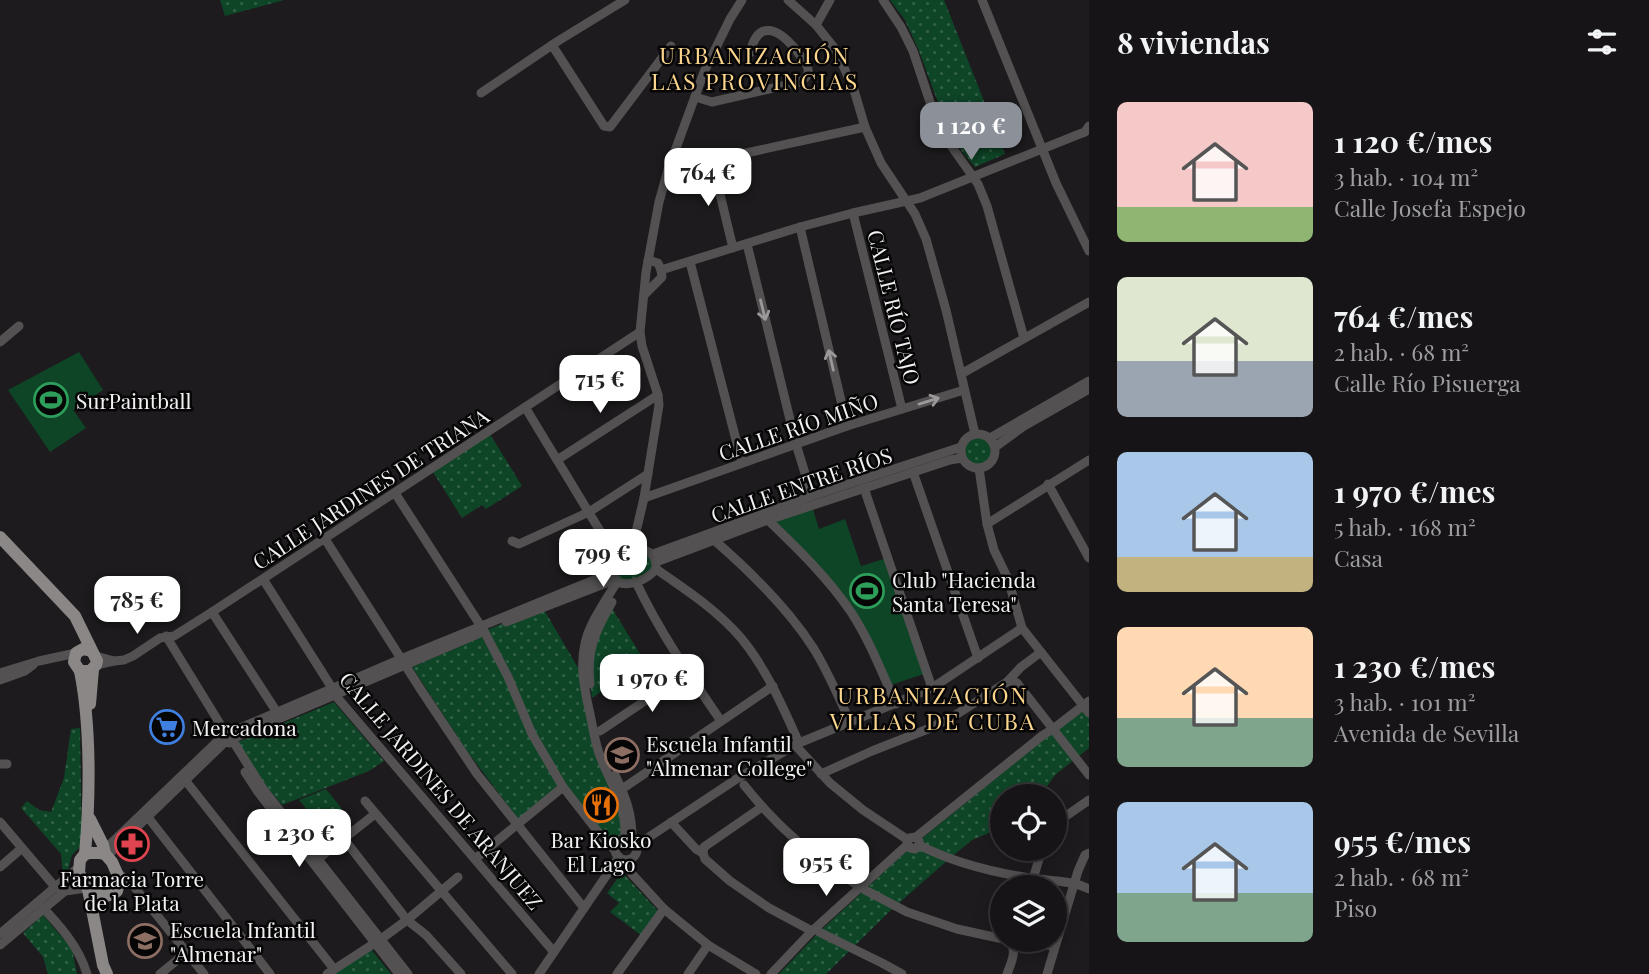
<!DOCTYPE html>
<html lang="es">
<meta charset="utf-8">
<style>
:root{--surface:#161416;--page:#232123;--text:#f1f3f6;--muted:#9e9ea1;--line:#353335;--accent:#8c9099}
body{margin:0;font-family:"Playfair Display",serif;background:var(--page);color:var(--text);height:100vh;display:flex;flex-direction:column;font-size:26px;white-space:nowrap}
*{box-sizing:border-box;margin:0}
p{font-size:23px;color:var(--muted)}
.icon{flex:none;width:38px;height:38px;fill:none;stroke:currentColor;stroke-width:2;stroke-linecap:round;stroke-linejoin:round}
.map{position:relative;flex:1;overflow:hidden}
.side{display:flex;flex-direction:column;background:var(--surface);width:560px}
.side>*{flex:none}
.fabs{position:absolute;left:990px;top:784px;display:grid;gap:14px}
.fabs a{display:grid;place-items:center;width:77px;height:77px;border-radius:50%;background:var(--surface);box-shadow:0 4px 18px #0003,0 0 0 2px var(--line);font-size:35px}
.price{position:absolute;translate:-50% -60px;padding:0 16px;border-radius:14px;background:#fff;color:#222;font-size:23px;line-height:46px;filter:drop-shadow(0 2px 4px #0008)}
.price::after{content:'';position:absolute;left:50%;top:42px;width:21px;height:16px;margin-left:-10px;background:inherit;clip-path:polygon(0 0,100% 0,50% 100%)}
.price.on{background:var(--accent);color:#fff}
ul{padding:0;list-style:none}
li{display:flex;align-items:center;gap:21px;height:175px;padding:0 28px}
li span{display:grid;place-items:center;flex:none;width:196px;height:140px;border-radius:10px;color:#555}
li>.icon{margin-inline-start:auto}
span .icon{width:84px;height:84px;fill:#fffc;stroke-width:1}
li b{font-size:30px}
h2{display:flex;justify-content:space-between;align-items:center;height:84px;padding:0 28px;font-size:30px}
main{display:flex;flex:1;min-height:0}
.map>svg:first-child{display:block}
.green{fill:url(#green-dots)}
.pitch{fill:#0e4527}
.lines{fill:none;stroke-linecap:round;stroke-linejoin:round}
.minor{stroke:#535151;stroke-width:9}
.major{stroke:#8b8786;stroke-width:12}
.oneway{stroke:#9b9999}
.labels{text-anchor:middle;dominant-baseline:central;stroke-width:5;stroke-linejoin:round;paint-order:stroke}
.street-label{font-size:21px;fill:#f2f0f2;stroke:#070607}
.poi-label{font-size:21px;fill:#f2f0f2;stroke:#070607;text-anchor:start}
.neighbourhood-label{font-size:23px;letter-spacing:2px;fill:#fdd68e;stroke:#070607}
</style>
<main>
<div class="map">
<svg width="1089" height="974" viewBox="0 0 1089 974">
<defs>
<pattern id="green-dots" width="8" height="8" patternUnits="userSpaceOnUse" patternTransform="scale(1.75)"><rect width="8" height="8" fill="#0e4527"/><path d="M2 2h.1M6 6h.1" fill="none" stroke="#326047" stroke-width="1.8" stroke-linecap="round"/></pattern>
</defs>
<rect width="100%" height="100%" fill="#1d1b1d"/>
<g class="green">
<polygon points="220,0 284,0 225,16"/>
<polygon points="890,0 944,0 1005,154 975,167 962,152 946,124 919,51 905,20"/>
<polygon points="488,431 522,486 486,509 482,505 462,518 431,469"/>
<circle cx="978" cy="451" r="13"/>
<polygon points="648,551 656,569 622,584 611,567 614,563"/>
<polygon points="610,605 645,662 592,698 589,670 590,652"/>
<polygon points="543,608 577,666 583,672 599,755 622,804 621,839 618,842 615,850 563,787 484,631"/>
<polygon points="482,637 495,659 559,786 518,819 467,751 412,667"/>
<polygon points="334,702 384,761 369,771 282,805 266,786 238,742"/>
<polygon points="1083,705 1089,713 1089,748 1055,775 1040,796 1003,796 1003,827 972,840 949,859 891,910 826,974 779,974 819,932 910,848 1046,738 1053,729"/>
<polygon points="80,728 82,845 72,855 68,870 63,875 61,854 21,808 27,801 39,810 51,812 64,778 71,729"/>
<polygon points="326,789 342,809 334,815 347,832 334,842 299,800"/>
<polygon points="622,872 658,911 641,935 610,912 619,903 607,893"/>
<polygon points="43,915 72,949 77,974 48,974 43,957 23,933"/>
<polygon points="371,949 391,974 333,974"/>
</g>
<g class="pitch">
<polygon points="79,352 103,390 73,410 86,428 50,452 8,390"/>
<polygon points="812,506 819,529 845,519 861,566 887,558 927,673 888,686 851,613 768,520"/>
</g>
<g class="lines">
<g class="minor">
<polyline points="788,0 816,25 836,50 854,90 865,127 881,163 915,214 926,239 946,310 975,434"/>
<polyline points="883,0 901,27 913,51 933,111 947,140 978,184 987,206 1024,338"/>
<polyline points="982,0 1056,183 1089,251"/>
<polyline points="816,25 830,0"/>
<polyline points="552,45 604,126 610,127 671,46"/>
<polyline points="481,93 558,41 625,0"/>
<path d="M695 97 712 102 800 82C805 78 809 76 808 69 807 62 800 56 796 50 779 29 758 18 750 53"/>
<polyline points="712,161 733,248"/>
<polyline points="668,170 865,127"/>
<polyline points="853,213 902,409"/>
<polyline points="800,227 847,426"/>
<polyline points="747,244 796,444 812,496"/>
<polyline points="690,262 742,463"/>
<polyline points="661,270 800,227 853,213 920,198 1077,135 1085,132 1089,126"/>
<polyline points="644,295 662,277 661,270 658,263 648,260"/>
<polyline points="0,342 19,326"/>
<polyline points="961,374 1089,302"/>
<polyline points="525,407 617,559"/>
<circle cx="978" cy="451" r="17"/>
<polyline points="990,438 1089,381"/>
<polyline points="995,447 1024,426 1089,389"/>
<polyline points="557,460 658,395"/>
<polyline points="979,468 987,524 994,550 1008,579 1022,628 1089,713"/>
<polyline points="913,472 978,658"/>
<polyline points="1048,484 1089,558"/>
<polyline points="864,488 932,688"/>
<polyline points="395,493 484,631 508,677 532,734 563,787 602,837 615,850"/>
<polyline points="644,498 847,426 964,390"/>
<path d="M768 520C798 549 828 578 851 612 870 641 882 673 896 704"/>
<polyline points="987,524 1089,460"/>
<polyline points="325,539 421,690 477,774 584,908"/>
<path d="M714 540C751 572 787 607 814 649 828 672 839 697 850 722"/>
<polyline points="512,541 519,544 589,512 648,474"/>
<path d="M637 550C651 549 656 556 656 569 647 580 630 587 617 582 601 563 621 557 637 550Z"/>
<polyline points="631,553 644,498 659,405 658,395 642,346 640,332 646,272 659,202 668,170 704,72 730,19 742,0"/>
<polyline points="653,554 812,496 961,447"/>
<polyline points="656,562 768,520 950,460 962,458"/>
<path d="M656 569C686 590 717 610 741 638 766 668 783 707 799 743"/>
<polyline points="263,579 332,688 335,695 553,951"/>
<path d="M617 582C608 596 599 610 592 624 577 653 583 684 590 714 593 728 595 743 600 756 612 788 626 801 625 838"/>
<path d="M636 582C659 631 690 676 721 721"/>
<polyline points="212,612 280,717"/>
<polyline points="506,622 614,580"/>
<polyline points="166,636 225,732"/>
<polyline points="114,661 124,660 133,656 160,638 174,636 212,612 640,332"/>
<polyline points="96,665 114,661 96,656"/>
<polyline points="0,673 39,661 76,653"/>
<polyline points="0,680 25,671 33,665"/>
<polyline points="1007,682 1021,667 1041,652"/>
<path d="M590 684C586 650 596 630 612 602"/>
<polyline points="600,731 688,672"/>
<polyline points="231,732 401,659 611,573"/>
<polyline points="234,738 480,633"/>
<polyline points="233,741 230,743 225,742 222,739 223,734 228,731 233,734 233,741 263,789 408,974"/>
<polyline points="795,745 830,783 863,810 908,840"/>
<polyline points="0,764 7,764"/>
<polyline points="245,772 258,792 399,974"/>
<polyline points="821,774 872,751 928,729 954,716 1007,682 1012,681 1017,683 1089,775"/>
<path d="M615 775C626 798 632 813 632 839"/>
<polyline points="185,780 334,969"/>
<path d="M744 785C779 829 813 857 860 887"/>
<polyline points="622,789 773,686"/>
<polyline points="365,801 512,974"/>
<polyline points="762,807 704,847 703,853 705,859 730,881 769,908 812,931"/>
<polyline points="147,816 270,974"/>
<polyline points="0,822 56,888"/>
<polyline points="671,822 696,849 703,853"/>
<polyline points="1055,828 1066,816 1089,800"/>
<polyline points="916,837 919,841 919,845 915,849 910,848 907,842 909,838 916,837 1043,735 1053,729 1089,701"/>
<circle cx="626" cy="849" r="11"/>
<polyline points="344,839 407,920 426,935 461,974"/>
<polyline points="637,845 738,778 799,743 932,688 1022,628"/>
<path d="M919 845C954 863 991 872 1030 878 1050 881 1070 880 1089 889"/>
<polyline points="103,851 223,736"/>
<polyline points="107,856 225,742"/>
<polyline points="318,859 375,814"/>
<polyline points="475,859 563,787"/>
<polyline points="628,860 632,874 664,909 708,945 756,974"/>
<polyline points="0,867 22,848"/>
<polyline points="118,873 132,884 204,974"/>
<polyline points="1033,879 1042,849"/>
<polyline points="865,890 907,912 957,929 1003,939"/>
<path d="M39 904C59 924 79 947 87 974"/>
<polyline points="819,932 882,963 902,974"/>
<polyline points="0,934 79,867"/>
<polyline points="1005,940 1055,946"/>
<polyline points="0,945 65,891 87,888"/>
<polyline points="160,974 187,952"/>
<polyline points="327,974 381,939 407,920 458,877"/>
<polyline points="539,974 619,857"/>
<polyline points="617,974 664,909"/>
<polyline points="688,974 708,945"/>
<polyline points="771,974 812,931 907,845"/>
<path d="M1007 974C1011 963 1018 950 1009 941"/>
<polyline points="1047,974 1078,871 1085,855 1089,853"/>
</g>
<g class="major">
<polyline points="0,537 75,616 97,661 96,665 90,671 80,671 74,662 76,653 83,649 91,651"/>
<path d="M80 671C91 726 90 798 85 854"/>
<polyline points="90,704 93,669"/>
<polyline points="90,819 103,845 105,854"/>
<path d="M88 889C98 896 107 899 117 891L120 880 112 862 105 854 100 853H89L84 855 80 860 79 872 84 884 88 889 103 965 107 974"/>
</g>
</g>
<defs><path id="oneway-shaft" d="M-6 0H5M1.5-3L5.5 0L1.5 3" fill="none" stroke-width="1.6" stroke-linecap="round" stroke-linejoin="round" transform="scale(1.75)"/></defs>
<g class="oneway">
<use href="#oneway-shaft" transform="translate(763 310) rotate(76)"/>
<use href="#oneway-shaft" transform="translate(831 360) rotate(-103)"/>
<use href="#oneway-shaft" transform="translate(929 401) rotate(-17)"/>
</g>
<defs>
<g id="stadium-ring" transform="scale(1.75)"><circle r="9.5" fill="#070607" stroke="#2e9e5b" stroke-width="1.5"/><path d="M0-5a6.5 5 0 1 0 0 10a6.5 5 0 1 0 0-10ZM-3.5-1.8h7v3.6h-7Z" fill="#2e9e5b"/></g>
<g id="supermarket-ring" transform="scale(1.75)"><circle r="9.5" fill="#070607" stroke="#3f7fe0" stroke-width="1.5"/><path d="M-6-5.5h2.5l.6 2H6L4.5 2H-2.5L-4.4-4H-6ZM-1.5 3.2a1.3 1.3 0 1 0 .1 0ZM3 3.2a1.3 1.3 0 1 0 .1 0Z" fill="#3f7fe0"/></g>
<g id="school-ring" transform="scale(1.75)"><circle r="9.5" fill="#070607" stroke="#8d6e63" stroke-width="1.5"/><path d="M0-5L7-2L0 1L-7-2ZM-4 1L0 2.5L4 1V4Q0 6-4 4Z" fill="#8d6e63"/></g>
<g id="restaurant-ring" transform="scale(1.75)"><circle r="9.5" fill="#070607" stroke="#e8710a" stroke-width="1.5"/><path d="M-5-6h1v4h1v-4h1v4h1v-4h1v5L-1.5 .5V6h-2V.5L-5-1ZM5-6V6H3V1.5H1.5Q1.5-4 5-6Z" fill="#e8710a"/></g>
<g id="pharmacy-ring" transform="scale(1.75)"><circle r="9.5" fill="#070607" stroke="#e0444e" stroke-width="1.5"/><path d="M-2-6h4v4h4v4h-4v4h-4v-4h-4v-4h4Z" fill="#e0444e"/></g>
</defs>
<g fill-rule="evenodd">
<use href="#stadium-ring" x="51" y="400"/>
<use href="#stadium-ring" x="867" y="591"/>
<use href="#supermarket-ring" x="167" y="727"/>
<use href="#school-ring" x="622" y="755"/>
<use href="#restaurant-ring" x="601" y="805"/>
<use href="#pharmacy-ring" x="132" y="844"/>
<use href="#school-ring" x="145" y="941"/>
</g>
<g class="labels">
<g class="street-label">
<text transform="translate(895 307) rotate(76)">CALLE RÍO TAJO</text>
<text transform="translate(798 426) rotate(-19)">CALLE RÍO MIÑO</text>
<text transform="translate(801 484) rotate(-19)">CALLE ENTRE RÍOS</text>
<text transform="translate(370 488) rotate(-33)">CALLE JARDINES DE TRIANA</text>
<text transform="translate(442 790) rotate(50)">CALLE JARDINES DE ARANJUEZ</text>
</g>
<g class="poi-label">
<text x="76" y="400">SurPaintball</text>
<text x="892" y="579">Club "Hacienda<tspan x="892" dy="24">Santa Teresa"</tspan></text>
<text x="192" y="727">Mercadona</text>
<text x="646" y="743">Escuela Infantil<tspan x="646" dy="24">"Almenar College"</tspan></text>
<text x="601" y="839" text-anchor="middle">Bar Kiosko<tspan x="601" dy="24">El Lago</tspan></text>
<text x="132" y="878" text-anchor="middle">Farmacia Torre<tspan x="132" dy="24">de la Plata</tspan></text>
<text x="170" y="929">Escuela Infantil<tspan x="170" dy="24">"Almenar"</tspan></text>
</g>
<g class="neighbourhood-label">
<text x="755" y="54">URBANIZACIÓN<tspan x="755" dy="26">LAS PROVINCIAS</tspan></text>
<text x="933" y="694">URBANIZACIÓN<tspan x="933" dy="26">VILLAS DE CUBA</tspan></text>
</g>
</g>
</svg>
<div class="fabs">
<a><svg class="icon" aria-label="locate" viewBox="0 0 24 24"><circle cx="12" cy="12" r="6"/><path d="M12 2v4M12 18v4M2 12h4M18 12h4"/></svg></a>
<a><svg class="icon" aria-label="layers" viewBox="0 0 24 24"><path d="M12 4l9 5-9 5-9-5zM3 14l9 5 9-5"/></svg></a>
</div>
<b class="price on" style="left:971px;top:162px">1 120 €</b>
<b class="price" style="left:708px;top:208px">764 €</b>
<b class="price" style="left:600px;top:415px">715 €</b>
<b class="price" style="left:603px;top:589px">799 €</b>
<b class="price" style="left:137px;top:636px">785 €</b>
<b class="price" style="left:652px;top:714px">1 970 €</b>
<b class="price" style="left:299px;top:869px">1 230 €</b>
<b class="price" style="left:826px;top:898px">955 €</b>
</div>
<section class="side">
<h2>8 viviendas<svg class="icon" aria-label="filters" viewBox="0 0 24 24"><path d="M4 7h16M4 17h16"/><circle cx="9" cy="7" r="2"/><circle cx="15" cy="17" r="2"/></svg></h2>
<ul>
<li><span style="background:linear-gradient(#f6c9c9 75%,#8fb573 0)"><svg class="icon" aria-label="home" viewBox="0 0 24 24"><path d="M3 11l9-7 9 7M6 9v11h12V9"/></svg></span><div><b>1 120 €/mes</b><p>3 hab. · 104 m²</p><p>Calle Josefa Espejo</p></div></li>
<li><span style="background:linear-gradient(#dfe7d0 60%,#9aa5b1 0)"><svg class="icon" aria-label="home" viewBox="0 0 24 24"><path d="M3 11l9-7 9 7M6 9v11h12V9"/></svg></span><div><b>764 €/mes</b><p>2 hab. · 68 m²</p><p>Calle Río Pisuerga</p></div></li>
<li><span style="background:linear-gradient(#a9c7e8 75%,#c2b280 0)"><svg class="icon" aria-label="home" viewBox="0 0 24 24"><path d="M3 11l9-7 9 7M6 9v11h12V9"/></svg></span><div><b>1 970 €/mes</b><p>5 hab. · 168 m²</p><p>Casa</p></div></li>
<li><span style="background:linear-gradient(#ffd9b3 65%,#7fa58c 0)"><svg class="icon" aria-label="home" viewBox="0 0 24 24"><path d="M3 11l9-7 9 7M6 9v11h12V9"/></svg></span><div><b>1 230 €/mes</b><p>3 hab. · 101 m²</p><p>Avenida de Sevilla</p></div></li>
<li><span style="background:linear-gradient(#a9c7e8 65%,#7fa58c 0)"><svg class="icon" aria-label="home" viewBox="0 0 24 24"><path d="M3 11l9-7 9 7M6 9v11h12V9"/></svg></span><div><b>955 €/mes</b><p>2 hab. · 68 m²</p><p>Piso</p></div></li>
</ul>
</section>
</main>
